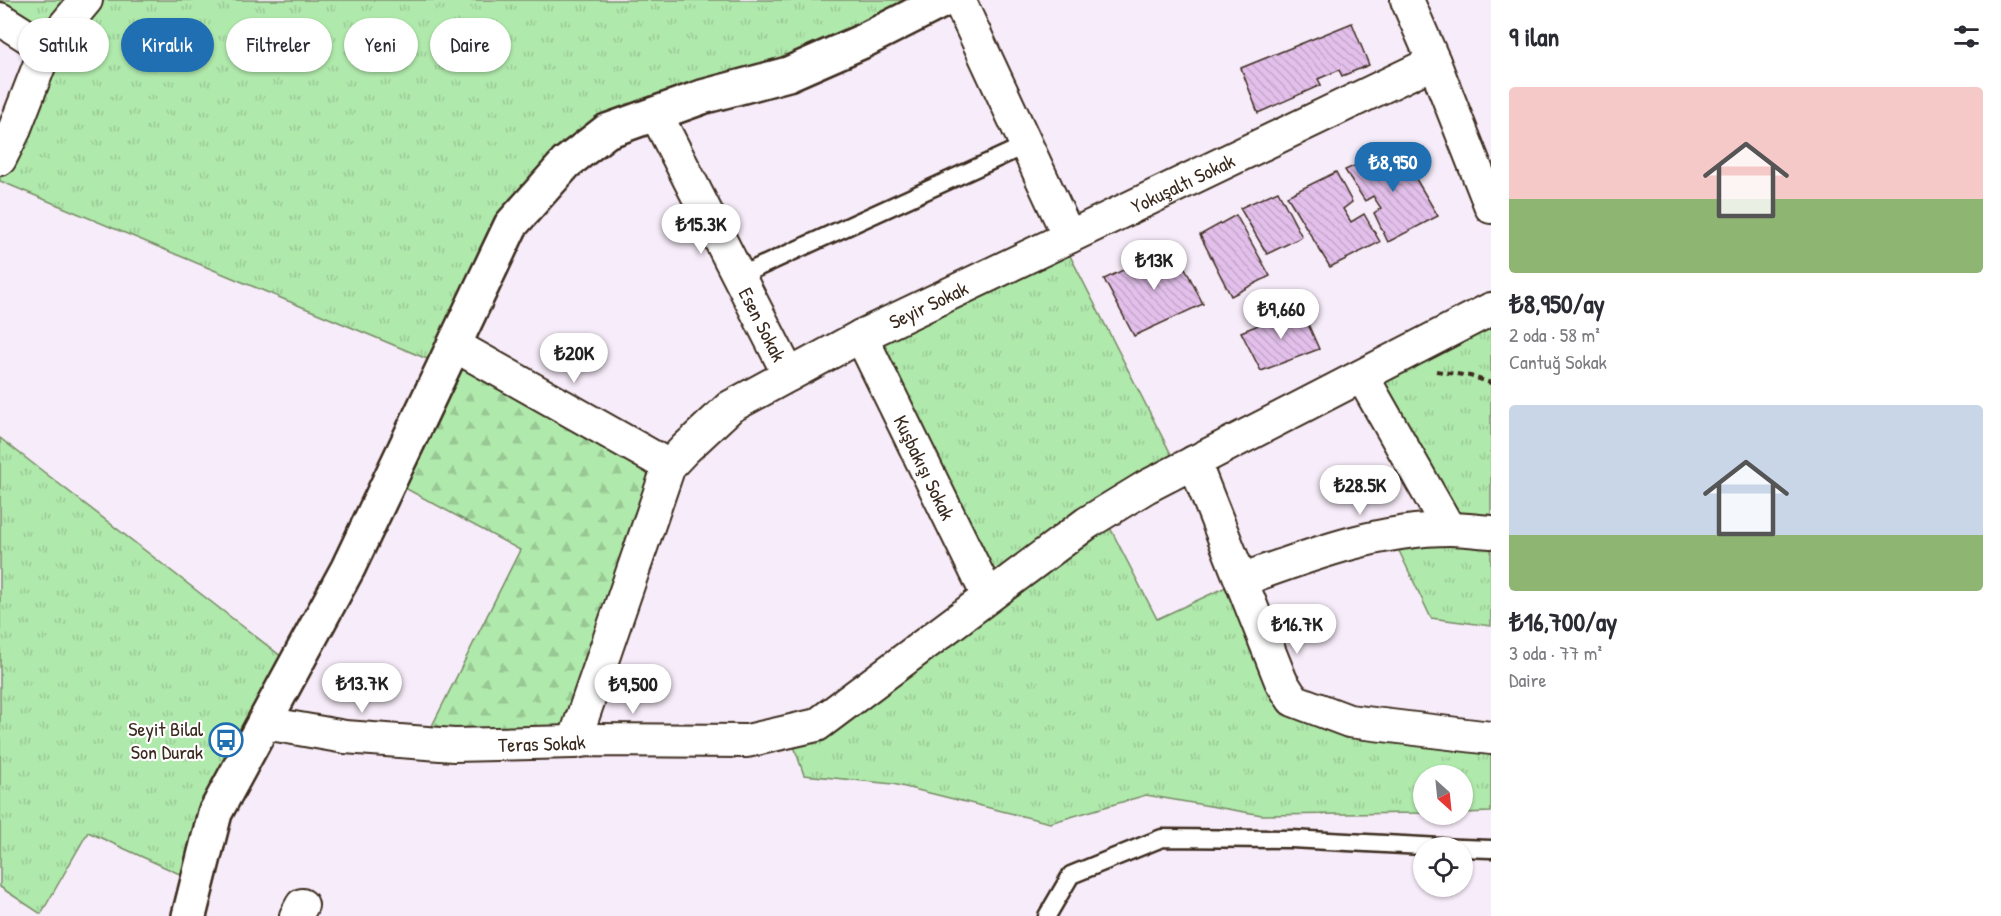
<!DOCTYPE html>
<html lang="tr">
<meta charset="utf-8">
<style>
:root{--surface:#fff;--page:#f2f2f3;--text:#2b2b33;--muted:#7c7c81;--accent:#1f6fb2}
body{margin:0;font-family:"Patrick Hand",sans-serif;background:var(--page);color:var(--text);height:100vh;display:flex;flex-direction:column;font-size:22px;white-space:nowrap}
*{box-sizing:border-box;margin:0}
p{font-size:20px;color:var(--muted)}
.icon{flex:none;width:33px;height:33px;fill:none;stroke:currentColor;stroke-width:2;stroke-linecap:round;stroke-linejoin:round}
.map{position:relative;flex:1;overflow:hidden}
.panel{display:flex;flex-direction:column;background:var(--surface);width:510px}
.panel>*{flex:none}
.hud{position:absolute;left:18px;top:18px;width:570px;height:54px;display:flex;gap:12px}
.needle{width:39px;rotate:153deg}
.fabs{position:absolute;left:1413px;top:765px;display:grid;gap:12px}
.fabs a{display:grid;place-items:center;width:60px;height:60px;border-radius:50%;background:var(--surface);box-shadow:0 2px 4px #0004;font-size:30px}
.price{position:absolute;translate:-50% -51px;padding:0 14px;border-radius:21px;background:#fff;color:#222;font-size:20px;line-height:39px;filter:drop-shadow(0 2px 3px #0008)}
.price::after{content:'';position:absolute;left:50%;top:36px;width:18px;height:14px;margin-left:-9px;background:inherit;clip-path:polygon(0 0,100% 0,50% 100%)}
.price.active{background:var(--accent);color:#fff}
ul{padding:0;list-style:none}
li{display:grid;align-content:center;gap:12px;height:318px;padding:0 18px}
li span{display:grid;place-items:center;height:186px;border-radius:6px;color:#555}
li>.icon{margin-inline-start:auto}
span .icon{width:108px;height:108px;fill:#fffc;stroke-width:1}
li b{font-size:26px}
h2{display:flex;justify-content:space-between;align-items:center;height:72px;padding:0 18px;font-size:26px}
.chip{padding:0 21px;border-radius:27px;background:var(--surface);box-shadow:0 2px 4px #0004;font-size:21px;line-height:54px}
.chip.active{background:var(--accent);color:#fff}
main{display:flex;flex:1;min-height:0}
.map>svg:first-child{display:block}
.grass{fill:url(#grass-tufts);stroke:#768a65;stroke-width:1.5}
.forest{fill:url(#forest-firs);stroke:#768a65;stroke-width:1.5}
.building{fill:url(#building-back-hatch);stroke:#3b2a1e;stroke-width:1.5}
.lines{fill:none;stroke-linecap:round;stroke-linejoin:round}
.lane-casing{stroke:#3b2a1e;stroke-width:21}
.street-casing{stroke:#3b2a1e;stroke-width:36}
.secondary-casing{stroke:#3b2a1e;stroke-width:38}
.path{stroke:#3b2a1e;stroke-width:4;stroke-dasharray:6 4.5;stroke-linecap:butt}
.lane{stroke:#fff;stroke-width:16}
.street{stroke:#fff;stroke-width:32}
.secondary{stroke:#fff;stroke-width:33}
.labels{text-anchor:middle;dominant-baseline:central;stroke-width:4.5;stroke-linejoin:round;paint-order:stroke}
.street-label{font-size:20px;fill:#3b2a1e;stroke:#fff}
.poi-label{font-size:20px;fill:#3b2a1e;stroke:#fff;text-anchor:end}
</style>
<main>
<div class="map">
<svg width="1491" height="916" viewBox="0 0 1491 916">
<defs>
<pattern id="grass-tufts" width="24" height="20" patternUnits="userSpaceOnUse" patternTransform="scale(1.5)"><rect width="24" height="20" fill="#b0e9ac"/><path d="M3 7l-1-3M5 7V3M7 7l1-3M15 17l-1-3M17 17v-4M19 17l1-3" fill="none" stroke="#98c894"/></pattern>
<pattern id="forest-firs" width="22" height="20" patternUnits="userSpaceOnUse" patternTransform="scale(1.5)"><rect width="22" height="20" fill="#b0e9ac"/><path d="M5 1l3.5 6h-7zM16 11l3.5 6h-7z" fill="#98c894"/></pattern>
<pattern id="building-back-hatch" width="6" height="6" patternUnits="userSpaceOnUse" patternTransform="scale(1.5)"><rect width="6" height="6" fill="#e3c0eb"/><path d="M-1 5l2 2M0 0l6 6M5-1l2 2" fill="none" stroke="#c4a5c9"/></pattern>
</defs>
<rect width="100%" height="100%" fill="#f7ecf9"/>
<filter id="ink" filterUnits="userSpaceOnUse"><feTurbulence type="fractalNoise" baseFrequency=".0167" numOctaves="2"/><feDisplacementMap in="SourceGraphic" scale="12" xChannelSelector="R" yChannelSelector="G"/><feConvolveMatrix kernelMatrix="1 2 1 2 8 2 1 2 1" color-interpolation-filters="sRGB"/></filter>
<g filter="url(#ink)">
<g class="grass">
<polygon points="0,0 944,0 566,163 444,366 0,181 0,159 46,49 0,20"/>
<polygon points="1062,240 1179,470 1103,514 1157,619 1241,580 1293,700 1491,738 1491,812 1463,813 1462,776 1424,776 1423,813 1262,815 1146,795 1050,823 893,784 804,775 789,732 988,596 861,336"/>
<polygon points="1491,309 1491,626 1431,618 1391,534 1448,529 1362,376"/>
<polygon points="0,438 295,667 197,882 88,832 41,914 0,887"/>
</g>
<polygon class="forest" points="454,345 669,466 574,742 424,742 520,550 390,480"/>
<g class="building">
<polygon points="1352,23 1369,65 1342,76 1339,70 1318,79 1321,85 1258,113 1241,68"/>
<polygon points="1397,147 1438,216 1388,242 1374,213 1381,208 1373,196 1365,201 1345,170"/>
<polygon points="1336,172 1352,202 1343,209 1351,222 1364,214 1380,242 1330,267 1287,196"/>
<polygon points="1278,191 1302,237 1267,254 1240,208"/>
<polygon points="1236,215 1270,276 1231,296 1200,235"/>
<polygon points="1174,246 1203,304 1134,336 1104,279"/>
<polygon points="1301,308 1319,349 1261,371 1241,332"/>
</g>
<g class="lines">
<g class="lane-casing">
<g id="lane">
<polyline points="739,276 1026,145"/>
<polyline points="1462,848 1491,849"/>
<polyline points="1047,916 1071,875 1162,838 1291,839 1460,848"/>
</g>
</g>
<g class="street-casing">
<g id="street">
<path id="s1" d="M959 0 1069 237 1434 62"/>
<polyline points="1407,0 1434,62 1491,207"/>
<polyline points="0,19 46,48"/>
<path id="s2" d="M656 114 789 375"/>
<polyline points="0,159 13,133 46,48 86,0"/>
<path id="s3" d="M861 336 988 596"/>
<polyline points="454,345 669,466"/>
<polyline points="1362,376 1449,529"/>
<polyline points="1194,462 1281,681 1293,700 1349,721 1491,738"/>
<path d="M1241 580C1308 556 1377 529 1450 529 1463 529 1477 531 1491 532"/>
<path id="s4" d="M265 723 345 737 454 745 574 742 588 740 747 741 817 725 1087 523 1146 487 1491 309"/>
<path id="s5" d="M574 742 669 466 685 449 730 407 861 336 1069 237"/>
<polyline points="296,916 302,905"/>
</g>
</g>
<g class="secondary-casing">
<polyline id="secondary" points="189,916 215,813 348,568 511,225 566,163 607,131 702,97 788,74 861,42 944,0"/>
</g>
<polyline class="path" points="1436,371 1470,376 1491,383"/>
<use href="#lane" class="lane"/>
<use href="#street" class="street"/>
<use href="#secondary" class="secondary"/>
</g>
</g>
<defs>
<g id="bus-ring" transform="scale(1.725)"><circle r="9.5" fill="#fff" stroke="#1f6fb2" stroke-width="1.5"/><path d="M-5-6H5V4H4V6H2V4H-2V6H-4V4H-5ZM-3.5-4V0h7V-4ZM-3.5 1.2v1.5H-2V1.2ZM2 1.2v1.5H3.5V1.2Z" fill="#1f6fb2"/></g>
</defs>
<g fill-rule="evenodd">
<use href="#bus-ring" x="226" y="740"/>
</g>
<g class="labels">
<g class="street-label">
<text stroke="none"><textPath href="#s1" startOffset="387">Yokuşaltı Sokak</textPath></text>
<text stroke="none"><textPath href="#s5" startOffset="600">Seyir Sokak</textPath></text>
<text stroke="none"><textPath href="#s2" startOffset="236">Esen Sokak</textPath></text>
<text stroke="none"><textPath href="#s3" startOffset="146">Kuşbakışı Sokak</textPath></text>
<text stroke="none"><textPath href="#s4" startOffset="278">Teras Sokak</textPath></text>
</g>
<g class="poi-label">
<text x="203" y="728">Seyit Bilal<tspan x="203" dy="23">Son Durak</tspan></text>
</g>
</g>
</svg>
<div class="fabs">
<a><svg class="needle" viewBox="-14 -14 28 28"><path d="M0-13l5 13h-10z" fill="#e53935"/><path d="M0 13l5-13h-10z" fill="#7c7c81"/></svg></a>
<a><svg class="icon" aria-label="locate" viewBox="0 0 24 24"><circle cx="12" cy="12" r="6"/><path d="M12 2v4M12 18v4M2 12h4M18 12h4"/></svg></a>
</div>
<b class="price active" style="left:1393px;top:193px">₺8,950</b>
<b class="price" style="left:701px;top:255px">₺15.3K</b>
<b class="price" style="left:1154px;top:291px">₺13K</b>
<b class="price" style="left:1281px;top:340px">₺9,660</b>
<b class="price" style="left:574px;top:384px">₺20K</b>
<b class="price" style="left:1360px;top:516px">₺28.5K</b>
<b class="price" style="left:1297px;top:655px">₺16.7K</b>
<b class="price" style="left:362px;top:714px">₺13.7K</b>
<b class="price" style="left:633px;top:715px">₺9,500</b>
<div class="hud">
<a class="chip">Satılık</a>
<a class="chip active">Kiralık</a>
<a class="chip">Filtreler</a>
<a class="chip">Yeni</a>
<a class="chip">Daire</a>
</div>
</div>
<section class="panel">
<h2>9 ilan<svg class="icon" aria-label="filters" viewBox="0 0 24 24"><path d="M4 7h16M4 17h16"/><circle cx="9" cy="7" r="2"/><circle cx="15" cy="17" r="2"/></svg></h2>
<ul>
<li><span style="background:linear-gradient(#f6c9c9 60%,#8fb573 0)"><svg class="icon" aria-label="home" viewBox="0 0 24 24"><path d="M3 11l9-7 9 7M6 9v11h12V9"/></svg></span><div><b>₺8,950/ay</b><p>2 oda · 58 m²</p><p>Cantuğ Sokak</p></div></li>
<li><span style="background:linear-gradient(#c9d6e8 70%,#8fb573 0)"><svg class="icon" aria-label="home" viewBox="0 0 24 24"><path d="M3 11l9-7 9 7M6 9v11h12V9"/></svg></span><div><b>₺16,700/ay</b><p>3 oda · 77 m²</p><p>Daire</p></div></li>
</ul>
</section>
</main>
